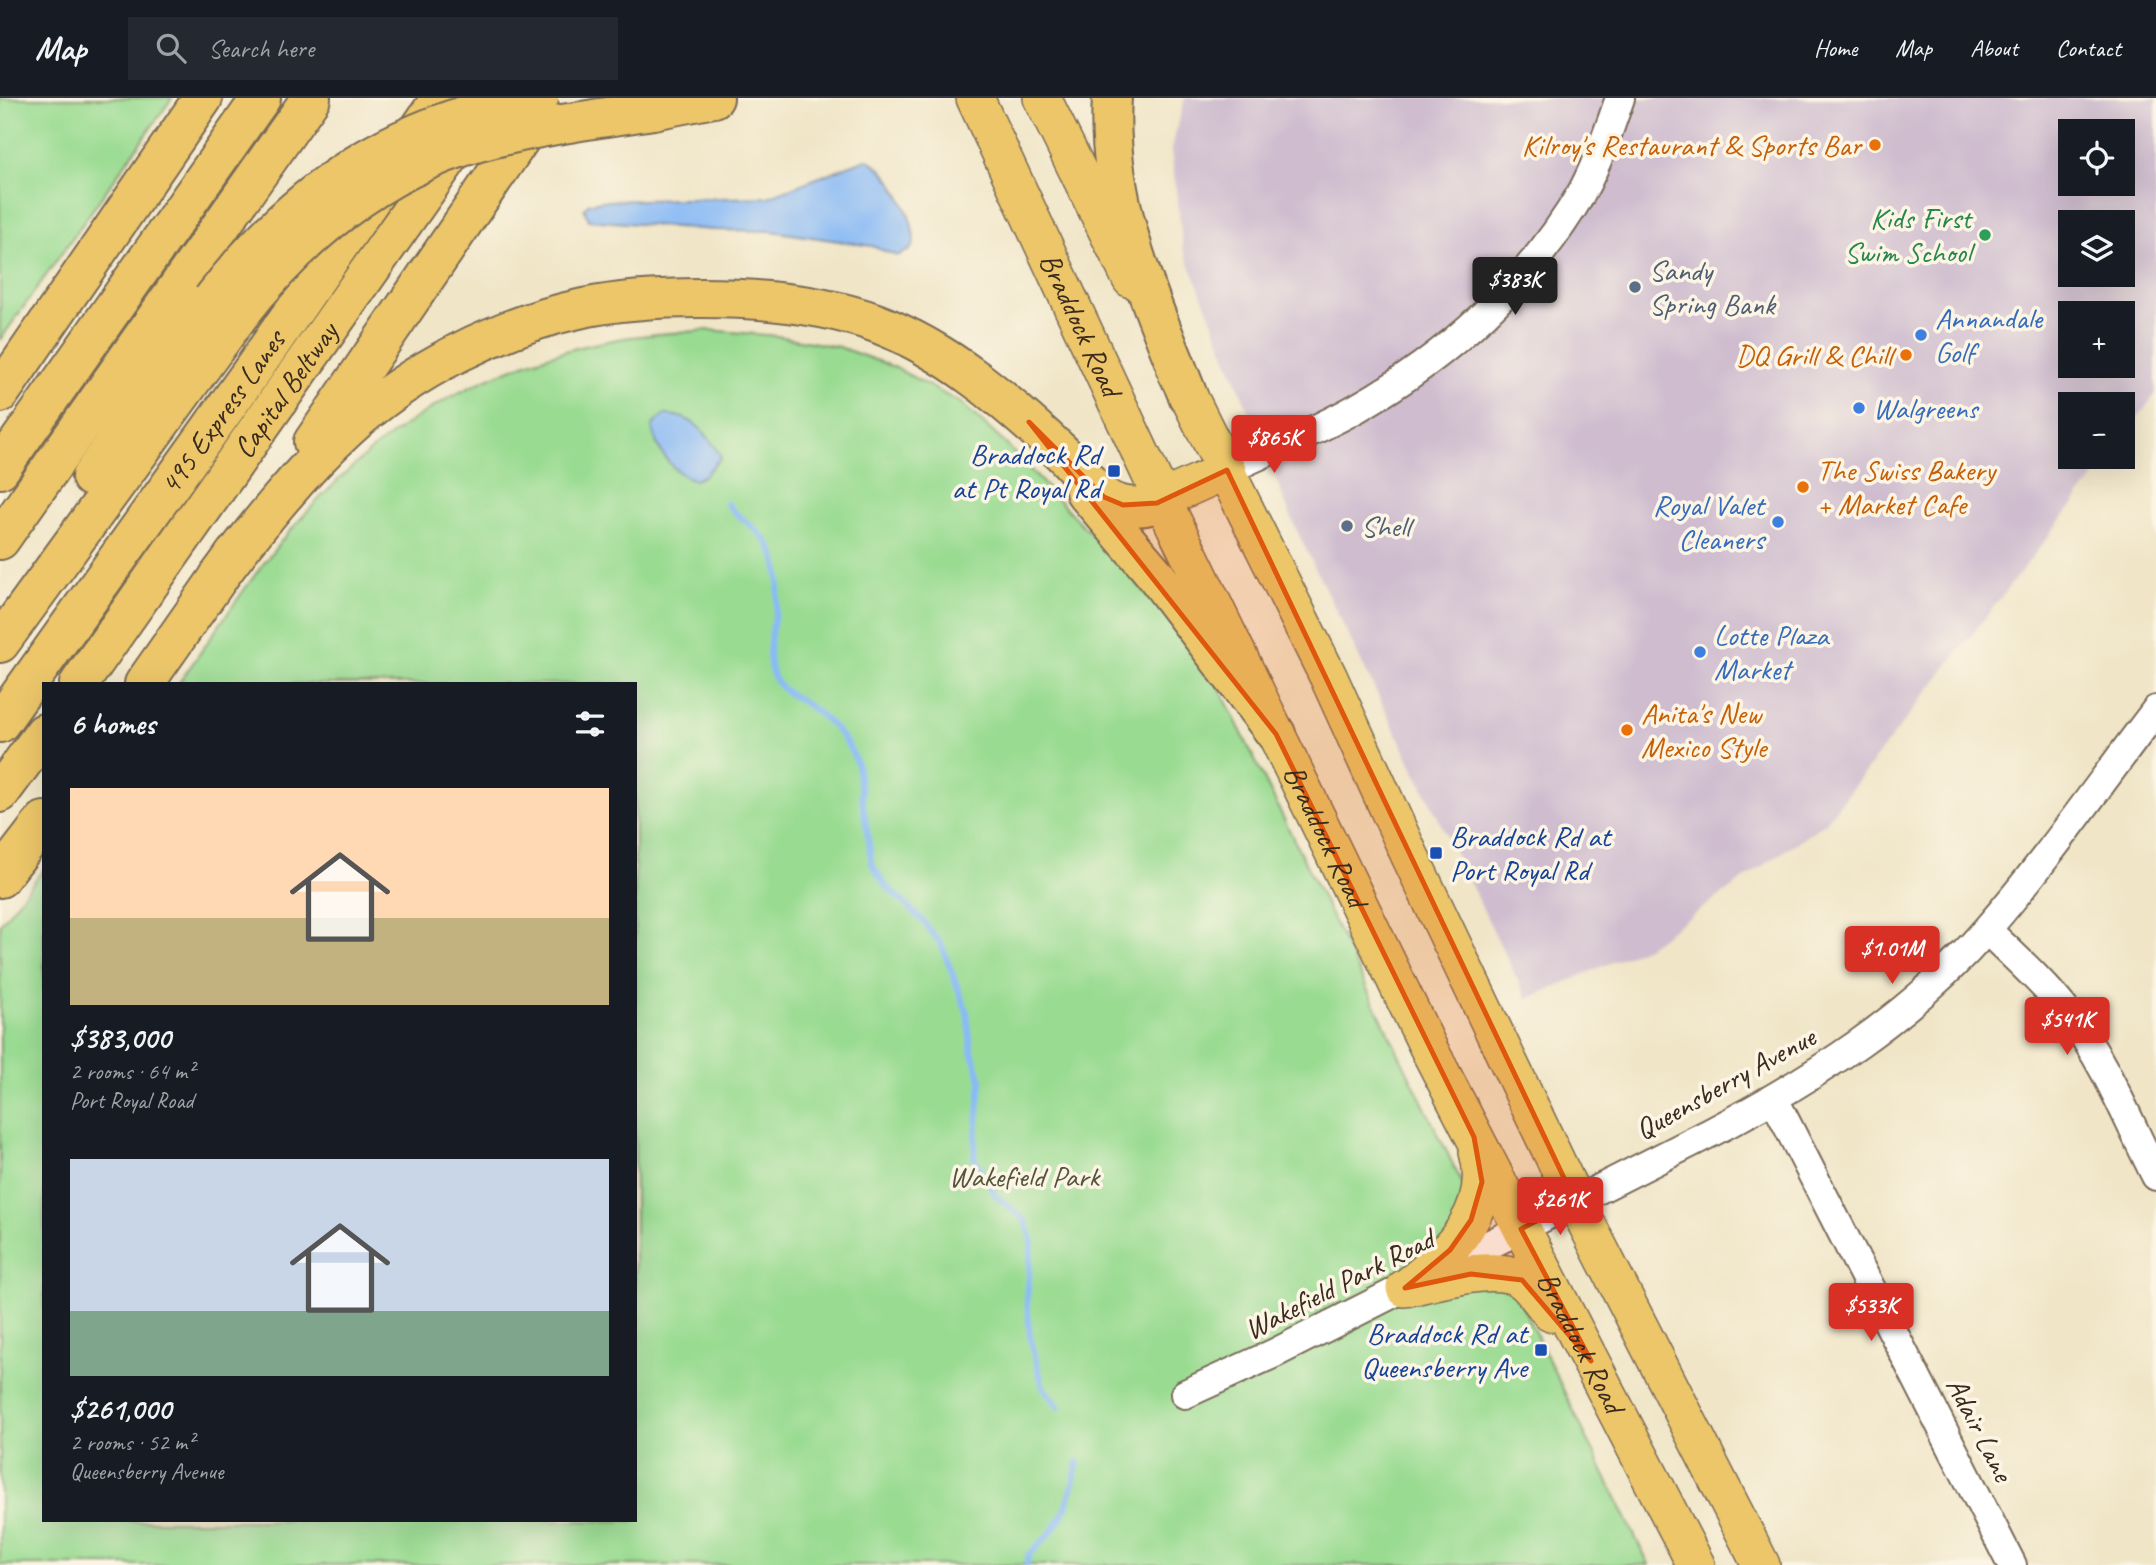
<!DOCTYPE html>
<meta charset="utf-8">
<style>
:root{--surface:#171b24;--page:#242831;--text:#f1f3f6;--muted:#9ea1a6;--line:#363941;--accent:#d93025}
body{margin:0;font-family:Caveat,sans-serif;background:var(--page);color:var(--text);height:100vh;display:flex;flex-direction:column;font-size:26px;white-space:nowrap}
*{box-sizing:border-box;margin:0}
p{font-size:23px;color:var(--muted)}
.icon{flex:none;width:38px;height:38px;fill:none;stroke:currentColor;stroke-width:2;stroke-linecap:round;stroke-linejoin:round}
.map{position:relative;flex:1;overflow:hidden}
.panel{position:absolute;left:42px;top:584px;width:595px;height:840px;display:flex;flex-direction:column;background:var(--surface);border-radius:0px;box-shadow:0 7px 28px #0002}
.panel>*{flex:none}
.tools{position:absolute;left:2058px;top:21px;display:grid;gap:14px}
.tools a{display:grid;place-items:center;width:77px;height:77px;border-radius:0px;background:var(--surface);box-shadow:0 7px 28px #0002;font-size:35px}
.price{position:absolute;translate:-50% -60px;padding:0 16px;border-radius:7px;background:var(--accent);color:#fff;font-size:23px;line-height:46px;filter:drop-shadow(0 2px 4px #0008)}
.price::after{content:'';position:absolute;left:50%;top:42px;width:21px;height:16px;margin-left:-10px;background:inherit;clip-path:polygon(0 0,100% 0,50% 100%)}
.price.current{background:#222;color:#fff}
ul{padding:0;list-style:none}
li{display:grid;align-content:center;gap:14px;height:371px;padding:0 28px}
li span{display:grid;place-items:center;height:217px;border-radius:0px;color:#555}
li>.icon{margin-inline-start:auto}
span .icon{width:126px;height:126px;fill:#fffc;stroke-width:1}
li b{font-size:30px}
h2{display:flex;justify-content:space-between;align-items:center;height:84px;padding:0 28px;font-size:30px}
header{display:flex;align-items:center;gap:42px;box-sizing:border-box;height:98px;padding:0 35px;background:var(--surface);border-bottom:2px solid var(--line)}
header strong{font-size:33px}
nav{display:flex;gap:38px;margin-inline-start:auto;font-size:24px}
.search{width:490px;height:63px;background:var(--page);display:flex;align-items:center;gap:18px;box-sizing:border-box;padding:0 24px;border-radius:0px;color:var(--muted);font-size:26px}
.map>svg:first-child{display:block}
.industrial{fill:#cfbdcf;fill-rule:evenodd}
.green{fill:#9adb92;stroke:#6a8258;stroke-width:2}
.water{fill:#89baf5;stroke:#62728a;stroke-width:2}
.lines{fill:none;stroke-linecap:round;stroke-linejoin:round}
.stream{stroke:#89baf5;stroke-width:6}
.minor-casing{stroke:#7a6b59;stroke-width:32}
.major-casing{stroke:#7a6b59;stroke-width:40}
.highway-casing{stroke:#7a6b59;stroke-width:42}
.minor{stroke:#fff;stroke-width:28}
.major{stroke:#ecc669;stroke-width:37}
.highway{stroke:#ecc669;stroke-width:38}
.highway-bridge-casing{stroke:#7a6b59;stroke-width:42;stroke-linecap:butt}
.highway-bridge{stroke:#ecc669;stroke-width:38}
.marked{fill:#df570d;fill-opacity:0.2;stroke:#df570d;stroke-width:5;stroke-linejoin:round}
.food-dot{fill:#e8710a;stroke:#fcf5e5;stroke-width:2.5}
.leisure-dot{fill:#2e9e5b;stroke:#fcf5e5;stroke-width:2.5}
.service-dot{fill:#5c6f8a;stroke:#fcf5e5;stroke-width:2.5}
.shop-dot{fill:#3f7fe0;stroke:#fcf5e5;stroke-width:2.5}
.transit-dot{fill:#1a4fb4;stroke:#fcf5e5;stroke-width:2.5}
.labels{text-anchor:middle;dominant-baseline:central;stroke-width:7;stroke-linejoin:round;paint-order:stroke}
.food-label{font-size:30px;fill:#c56008;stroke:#fcf5e5;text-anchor:end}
.leisure-label{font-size:30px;fill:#27864d;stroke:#fcf5e5;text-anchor:end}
.service-label{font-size:30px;fill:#4e5e75;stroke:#fcf5e5;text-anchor:start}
.shop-label{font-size:30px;fill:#366cbe;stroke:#fcf5e5;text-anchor:start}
.street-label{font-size:30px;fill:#3b2a1e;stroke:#fcf5e5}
.transit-label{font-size:30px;fill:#164399;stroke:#fcf5e5;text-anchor:end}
.park-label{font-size:30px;fill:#53563b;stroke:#fcf5e5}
</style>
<header>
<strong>Map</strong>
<div class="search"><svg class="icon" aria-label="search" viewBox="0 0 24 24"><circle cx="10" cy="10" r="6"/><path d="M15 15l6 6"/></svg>Search here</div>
<nav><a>Home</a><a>Map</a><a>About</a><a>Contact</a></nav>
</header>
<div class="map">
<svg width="2156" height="1467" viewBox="0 0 2156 1467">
<rect width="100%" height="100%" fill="#fcf5e5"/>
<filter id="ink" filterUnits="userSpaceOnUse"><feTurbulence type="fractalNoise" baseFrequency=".0143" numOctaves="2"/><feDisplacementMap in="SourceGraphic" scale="14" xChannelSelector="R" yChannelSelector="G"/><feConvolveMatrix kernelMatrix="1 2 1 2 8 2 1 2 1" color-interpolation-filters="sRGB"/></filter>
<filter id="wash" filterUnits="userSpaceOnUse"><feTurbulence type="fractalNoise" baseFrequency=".00686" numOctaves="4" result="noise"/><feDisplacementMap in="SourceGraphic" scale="28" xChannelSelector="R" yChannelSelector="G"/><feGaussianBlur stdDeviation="1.57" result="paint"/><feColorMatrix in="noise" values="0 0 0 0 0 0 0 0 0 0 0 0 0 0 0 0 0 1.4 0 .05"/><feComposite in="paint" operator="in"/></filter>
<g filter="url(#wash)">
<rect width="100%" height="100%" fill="#f0e5c7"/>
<path class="industrial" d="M1185 0H2156V295L2123 341V306H2070V359H2110L1826 724 1647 849 1527 901 1295 429 1183 150 1171 51ZM2070 33H2123V86H2070ZM2070 124H2123V177H2070ZM2070 215H2123V268H2070Z"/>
<g class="green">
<polygon points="0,0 172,0 0,242"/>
<path d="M708 232 777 238 839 249 894 269 961 305 1008 348 1203 556 1649 1467H0V826L44 771V1423H635V586H178C208 545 236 501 267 461 360 342 468 268 618 241 647 236 678 235 708 232Z"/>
</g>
<g class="water">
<path d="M866 61C891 71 914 119 914 145L910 152 897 158 872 148 771 133 713 132 589 122 584 111 588 106 601 103 768 99Z"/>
<path d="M664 317C693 316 708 336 721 359L705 377 695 382C673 377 655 350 652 328Z"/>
</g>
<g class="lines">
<g class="stream">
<path d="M727 406C740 422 763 433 772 452 794 496 754 548 776 583 783 594 795 599 806 606 827 620 849 642 857 666L872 766 885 787 922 822 941 846 967 914 971 950 981 982 974 1059 996 1098 1025 1122 1032 1141 1027 1202 1030 1239 1043 1289 1059 1309"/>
<path d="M1027 1467 1028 1457C1064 1426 1068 1410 1078 1364"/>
</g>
</g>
</g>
<g filter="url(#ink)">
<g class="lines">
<g class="minor-casing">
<g id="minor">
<path d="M1227 372C1270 352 1316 333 1357 310 1447 259 1530 184 1582 94 1598 64 1609 32 1620 0"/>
<path d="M1987 832C2015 859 2045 886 2069 917 2106 965 2129 1025 2156 1078"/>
<polyline points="1774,1001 2012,1467"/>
<path d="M1185 1296 1275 1255 1710 1035C1811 982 1912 918 1987 831 2047 762 2100 685 2156 612"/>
</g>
</g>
<g class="major-casing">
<g id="major">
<path id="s1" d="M975 0 1162 401 1430 953 1696 1467"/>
<polyline points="1042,0 1131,181"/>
<polyline points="1175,271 1328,578 1410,758 1575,1103 1761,1467"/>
<polyline points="1162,401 1227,372"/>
<path d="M1411 1186C1452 1154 1494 1110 1478 1054"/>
<path d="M1405 1190C1434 1184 1497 1164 1522 1182 1533 1190 1542 1205 1551 1215"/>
</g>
</g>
<g class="highway-casing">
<g id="highway">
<path d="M1112 0C1105 105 1151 203 1188 298"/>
<polyline points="653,12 714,0"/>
<polyline points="0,295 203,0"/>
<polyline points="313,344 540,12"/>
<polyline points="0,371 261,0"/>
<polyline points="91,379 212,202"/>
<polyline points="1085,394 1154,475 1276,636"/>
<polyline points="0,442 311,0"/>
<path d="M219 478C259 426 299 375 347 331 411 272 499 228 583 210 622 202 661 200 700 200 757 200 821 205 876 225 949 253 1005 302 1062 355 1076 368 1088 387 1104 399 1119 410 1147 413 1162 401"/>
<polyline points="0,545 237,220"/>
<path id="s2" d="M79 586 464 38"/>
<polyline points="144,586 235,456"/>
<path id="s3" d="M0 625 254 270 441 0"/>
<polyline points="0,695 44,635"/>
<polyline points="0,780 44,723"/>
</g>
</g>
<use href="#minor" class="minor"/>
<use href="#major" class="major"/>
<use href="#highway" class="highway"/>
<g class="highway-bridge-casing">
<g id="highway-bridge">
<path d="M212 202C297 90 399 23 539 0"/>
<path d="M237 220C298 140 380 71 479 44 536 28 595 21 653 12"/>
</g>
</g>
<use href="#highway-bridge" class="highway-bridge"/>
</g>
</g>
<path class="marked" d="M1029 324 1104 399 1123 407 1157 405 1227 372 1575 1103 1521 1131 1591 1263 1522 1182 1471 1176 1405 1190 1450 1152 1471 1122 1482 1084 1474 1039 1276 636Z"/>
<g class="food-dot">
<circle cx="1875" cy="47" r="7"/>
<circle cx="1906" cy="257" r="7"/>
<circle cx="1803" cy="389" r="7"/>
<circle cx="1627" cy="632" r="7"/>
</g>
<circle class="leisure-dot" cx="1985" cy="137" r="7"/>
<g class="service-dot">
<circle cx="1635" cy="189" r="7"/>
<circle cx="1347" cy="428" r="7"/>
</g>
<g class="shop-dot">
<circle cx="1921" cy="237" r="7"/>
<circle cx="1859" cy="310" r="7"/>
<circle cx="1778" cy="424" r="7"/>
<circle cx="1700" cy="554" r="7"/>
</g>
<g class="transit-dot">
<rect x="1107" y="366" width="14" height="14" rx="3.5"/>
<rect x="1429" y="748" width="14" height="14" rx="3.5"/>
<rect x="1534" y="1245" width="14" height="14" rx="3.5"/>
</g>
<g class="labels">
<g class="food-label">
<text x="1861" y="47">Kilroy's Restaurant &amp; Sports Bar</text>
<text x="1892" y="257">DQ Grill &amp; Chill</text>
<text x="1817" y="372" text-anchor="start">The Swiss Bakery<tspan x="1817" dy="34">+ Market Cafe</tspan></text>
<text x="1641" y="615" text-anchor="start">Anita's New<tspan x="1641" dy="34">Mexico Style</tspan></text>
</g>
<g class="leisure-label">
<text x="1971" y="120">Kids First<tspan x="1971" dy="34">Swim School</tspan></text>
</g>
<g class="service-label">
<text x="1649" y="172">Sandy<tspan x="1649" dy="34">Spring Bank</tspan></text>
<text x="1361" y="428">Shell</text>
</g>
<g class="shop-label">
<text x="1935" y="220">Annandale<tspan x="1935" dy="34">Golf</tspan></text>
<text x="1873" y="310">Walgreens</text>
<text x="1764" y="407" text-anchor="end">Royal Valet<tspan x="1764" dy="34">Cleaners</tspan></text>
<text x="1714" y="537">Lotte Plaza<tspan x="1714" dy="34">Market</tspan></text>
</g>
<g class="street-label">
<text stroke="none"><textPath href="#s1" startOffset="250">Braddock Road</textPath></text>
<text stroke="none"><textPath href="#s2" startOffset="359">Capital Beltway</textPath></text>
<text stroke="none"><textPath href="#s3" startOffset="382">495 Express Lanes</textPath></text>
<text stroke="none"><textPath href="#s1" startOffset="817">Braddock Road</textPath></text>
<text transform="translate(1725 985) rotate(-29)">Queensberry Avenue</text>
<text transform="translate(1339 1186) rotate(-27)">Wakefield Park Road</text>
<text stroke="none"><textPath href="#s1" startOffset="1384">Braddock Road</textPath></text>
<text transform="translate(1980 1331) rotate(63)">Adair Lane</text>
</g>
<g class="transit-label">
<text x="1100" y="356">Braddock Rd<tspan x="1100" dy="34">at Pt Royal Rd</tspan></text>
<text x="1450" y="738" text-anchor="start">Braddock Rd at<tspan x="1450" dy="34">Port Royal Rd</tspan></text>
<text x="1527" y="1235">Braddock Rd at<tspan x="1527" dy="34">Queensberry Ave</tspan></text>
</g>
<g class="park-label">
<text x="1024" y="1078">Wakefield Park</text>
</g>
</g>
</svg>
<div class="tools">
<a><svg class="icon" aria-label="locate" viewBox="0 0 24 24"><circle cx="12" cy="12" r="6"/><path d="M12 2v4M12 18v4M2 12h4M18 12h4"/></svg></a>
<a><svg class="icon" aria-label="layers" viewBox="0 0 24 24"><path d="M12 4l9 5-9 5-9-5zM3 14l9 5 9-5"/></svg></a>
<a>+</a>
<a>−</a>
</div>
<b class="price current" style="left:1515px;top:219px">$383K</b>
<b class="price" style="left:1274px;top:377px">$865K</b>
<b class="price" style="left:1892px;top:888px">$1.01M</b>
<b class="price" style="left:2067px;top:959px">$541K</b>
<b class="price" style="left:1560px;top:1139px">$261K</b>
<b class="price" style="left:1871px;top:1245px">$533K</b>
<section class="panel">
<h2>6 homes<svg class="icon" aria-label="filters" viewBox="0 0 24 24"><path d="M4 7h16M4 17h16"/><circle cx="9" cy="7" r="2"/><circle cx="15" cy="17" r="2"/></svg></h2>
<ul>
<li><span style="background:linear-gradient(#ffd9b3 60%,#c2b280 0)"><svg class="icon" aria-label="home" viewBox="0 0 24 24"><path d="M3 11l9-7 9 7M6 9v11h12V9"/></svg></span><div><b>$383,000</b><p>2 rooms · 64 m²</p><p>Port Royal Road</p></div></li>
<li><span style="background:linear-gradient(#c9d6e8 70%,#7fa58c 0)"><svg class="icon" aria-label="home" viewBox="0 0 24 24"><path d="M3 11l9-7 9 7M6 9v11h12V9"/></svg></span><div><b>$261,000</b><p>2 rooms · 52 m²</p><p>Queensberry Avenue</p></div></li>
</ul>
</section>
</div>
